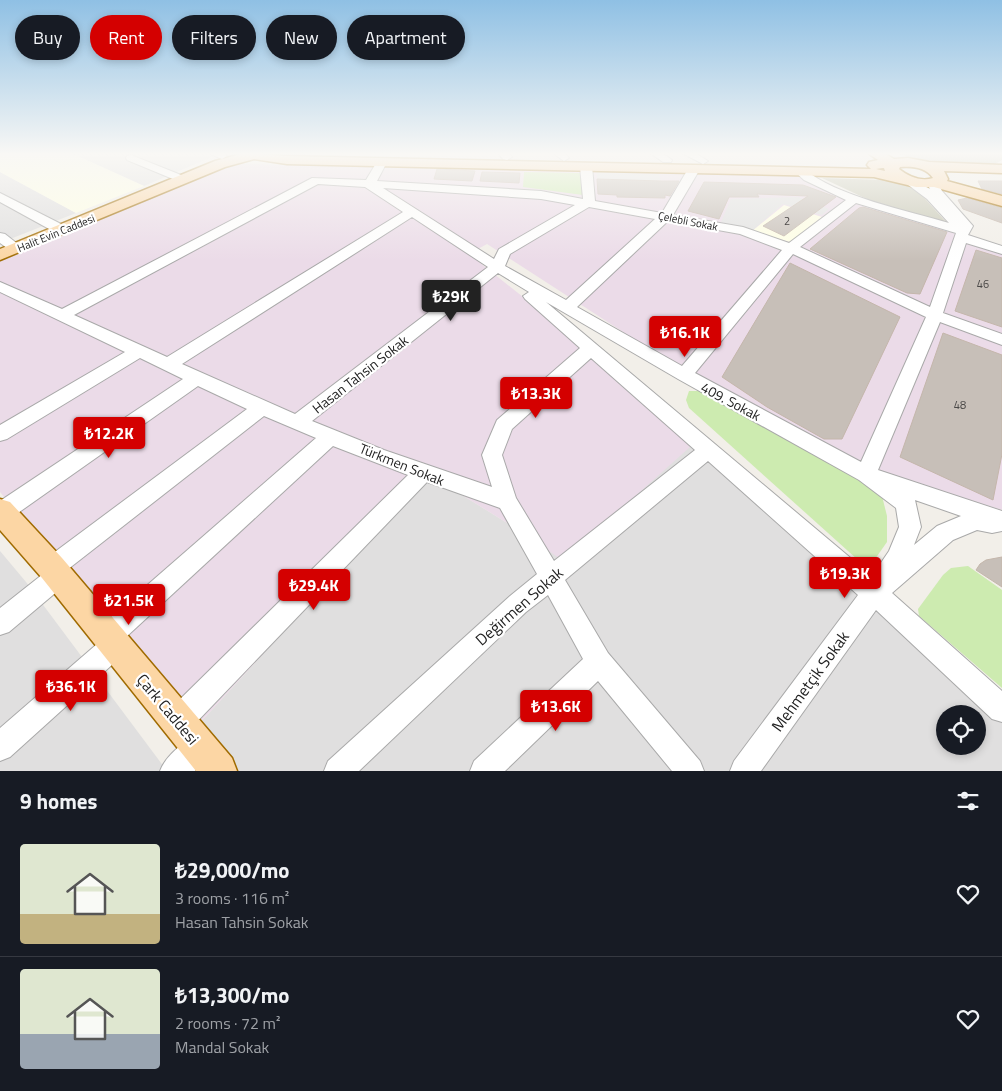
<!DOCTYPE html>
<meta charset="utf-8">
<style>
:root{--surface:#171b24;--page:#20242c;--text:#f1f3f6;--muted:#9ea1a6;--line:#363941;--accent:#d40000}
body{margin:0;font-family:"Titillium Web",sans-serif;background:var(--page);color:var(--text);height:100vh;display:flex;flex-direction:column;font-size:19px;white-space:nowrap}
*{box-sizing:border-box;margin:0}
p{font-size:16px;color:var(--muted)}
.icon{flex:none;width:28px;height:28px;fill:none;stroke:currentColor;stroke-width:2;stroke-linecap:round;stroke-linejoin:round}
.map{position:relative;height:771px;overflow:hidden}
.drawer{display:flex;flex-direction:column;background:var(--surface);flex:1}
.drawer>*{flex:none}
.top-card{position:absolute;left:15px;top:15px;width:500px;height:45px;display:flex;gap:10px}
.fabs{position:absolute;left:936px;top:705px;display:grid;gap:10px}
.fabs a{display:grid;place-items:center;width:50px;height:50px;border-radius:50%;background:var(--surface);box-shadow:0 2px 8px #0003;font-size:25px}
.price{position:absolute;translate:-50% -42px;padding:0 11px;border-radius:5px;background:var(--accent);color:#fff;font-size:16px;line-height:32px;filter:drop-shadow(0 1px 2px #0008)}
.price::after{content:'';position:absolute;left:50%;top:30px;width:15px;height:11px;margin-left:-8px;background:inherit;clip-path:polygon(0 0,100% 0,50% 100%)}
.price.current{background:#222;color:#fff}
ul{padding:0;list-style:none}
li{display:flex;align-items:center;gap:15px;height:125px;padding:0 20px}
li+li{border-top:1px solid var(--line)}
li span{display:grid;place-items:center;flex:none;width:140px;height:100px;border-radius:5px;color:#555}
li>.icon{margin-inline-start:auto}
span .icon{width:60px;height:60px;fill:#fffc;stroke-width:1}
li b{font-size:21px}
h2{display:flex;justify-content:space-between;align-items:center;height:60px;padding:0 20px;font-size:21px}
.chip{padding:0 18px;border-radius:22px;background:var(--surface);box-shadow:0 2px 8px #0003;font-size:18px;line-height:45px}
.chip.current{background:var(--accent);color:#fff}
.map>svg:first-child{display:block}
.residential{fill:#e0dfdf;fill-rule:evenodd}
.industrial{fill:#ebdbe8}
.education{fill:#ffffe5}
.construction{fill:#c7c7b4}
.grass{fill:#cdebb0}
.parking{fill:#e2e2e2}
.building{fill:#c7bfb8;stroke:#c4b6ab}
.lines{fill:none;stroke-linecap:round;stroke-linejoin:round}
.minor-casing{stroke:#a9a9a9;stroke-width:2}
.major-casing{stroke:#a06b00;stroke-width:3}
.minor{fill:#fff;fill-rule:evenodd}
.major{fill:#fcd6a4;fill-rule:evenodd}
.labels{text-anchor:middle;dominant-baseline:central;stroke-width:4.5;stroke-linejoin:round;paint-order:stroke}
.far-street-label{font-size:11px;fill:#222;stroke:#fff}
.number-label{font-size:11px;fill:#4b4948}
.street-label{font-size:14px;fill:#222;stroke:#fff}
.near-street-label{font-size:16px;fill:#222;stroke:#fff}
</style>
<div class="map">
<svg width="1002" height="771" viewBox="0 0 1002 771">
<rect width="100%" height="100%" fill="#f2efe9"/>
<g class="residential">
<polygon points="71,153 221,153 144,186"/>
<polygon points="0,172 76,213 0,243"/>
<path d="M700 438 1002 712V771H237L198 725 428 474 525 534ZM945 714H978V746H945Z"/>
<polygon points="0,551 26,582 167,771 0,771"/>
</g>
<polygon class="industrial" points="236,164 793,174 850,196 950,224 973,236 1002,247 1002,510 828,456 688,374 487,244 469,254 700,438 563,561 525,534 428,474 198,725 0,492 0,261"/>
<g class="education">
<polygon points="0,156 78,156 144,186 76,213 0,172"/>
<polygon points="784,205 822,217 790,242 752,231"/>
</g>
<g class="construction">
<polygon points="896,153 1002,153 1002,160 993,165 928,163"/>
<polygon points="822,178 886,180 909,186 919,192 947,223 869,200"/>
</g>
<g class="grass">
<polygon points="524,172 581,173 583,195 523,187"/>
<polygon points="689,391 699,391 751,416 881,492 887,516 887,542 868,569 689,408 686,400"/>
<polygon points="968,566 1002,590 1002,688 919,616 918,609 943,575 951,568"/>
</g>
<g class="parking">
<polygon points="597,172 659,174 661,181 597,179"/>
<polygon points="798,197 829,209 822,215 783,204 752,231 721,222 731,199"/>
</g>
<g class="building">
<polygon points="437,169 475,171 472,181 434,179"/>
<polygon points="482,172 520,173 519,183 480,181"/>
<polygon points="597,179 661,181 679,181 670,196 665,195 665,198 617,197 617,195 598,194"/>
<polygon points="978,181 1002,181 1002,194 982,189"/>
<polygon points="704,182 803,185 836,197 784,236 763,226 808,196 757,194 759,197 729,197 719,219 688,211"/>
<polygon points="967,198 1002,208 1002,223 963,209 958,200"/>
<polygon points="863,207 947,232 920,294 907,293 810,249 859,208"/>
<polygon points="976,250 1002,258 1002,327 955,311"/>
<polygon points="790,263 900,317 842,439 824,439 767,407 722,377"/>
<polygon points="943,333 1002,355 1002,454 993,500 900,457"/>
<polygon points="1002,557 1002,587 976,570 980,564 986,560"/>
</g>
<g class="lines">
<g class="minor-casing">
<g id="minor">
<polygon points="209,153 223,153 227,156 222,159"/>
<polygon points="498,153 509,153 512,157 507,160 503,159"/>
<polygon points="553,153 564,153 569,158 564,161"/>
<polygon points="650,153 662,153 672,160 671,162 663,162"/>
<polygon points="682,153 695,153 708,161 703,164"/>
<polygon points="131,155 181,175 183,177 177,180 173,179 127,160 126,158 127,156"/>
<path d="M382 159 387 162 377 181 541 191 583 199 580 166 586 163 592 166 595 201 662 213 688 169 694 166 700 169 673 215 743 227 789 243 846 200 804 180 794 171 796 169H804C836 196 908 211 949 223L927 199 903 181 909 178 930 189 927 183 929 181H937L942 191 973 226 968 235 1002 246V254L966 243 943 313 1002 334V345L940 322 878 470 1002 511V531L992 533 977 530 953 540 892 593 1002 691V722L992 719 876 610 761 771H730L734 761 858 595 708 461 565 580 608 653 700 761 704 771H672L598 681 505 771H470L474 761 583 659 548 595 526 612 359 771H324L328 761 510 596 537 574 500 508 427 482 188 731 178 735 168 731 164 721 168 711 408 475 333 446 125 638 128 645 124 654 10 757 0 761V728L97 644 95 637 98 628 316 438 264 416 67 570 70 576 66 584 9 632 0 635V608L43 574 41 568 44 560 247 409 198 386 8 520 0 522V501L183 379 140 358 7 439 0 441V425L125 352 0 292V282L62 309 312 178 366 180 378 160ZM318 184 365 187 403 212 167 357 74 315ZM383 188 541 199 575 205 499 249 494 259ZM856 203 956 233 930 307 800 247ZM589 207 655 219 566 300 505 266 510 254ZM412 217 488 267 295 414 182 364ZM668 221 740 234 782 250 682 366 577 307ZM793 254 926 317 861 462 695 373ZM498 273 529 292 523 296 525 299 580 348 497 420 482 455 492 487 384 450 312 421ZM546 302 678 379 859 480 896 508 899 527 889 551 872 576ZM591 358 695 450 554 561 516 498 502 455 512 429ZM915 500 961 516 937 526 914 545 921 527Z"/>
<polygon points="0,193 61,224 62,227 61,230 51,230 0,202"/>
<polygon points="0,233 5,234 19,245 17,248 7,248 0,243"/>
<path d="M201 733 211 737 215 747 211 757 195 771H160C166 755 185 740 201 733Z"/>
</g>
</g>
<g class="major-casing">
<g id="major">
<path d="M244 153 287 156 871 169 867 165 869 162 878 160 868 153H884L894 159 908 158 929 162 1002 165V173L944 171 948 179 947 181 1002 196V206L934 187H916L874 177 287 164 254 159 225 167 0 260V249L215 161ZM900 167C912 166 926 167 933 178 921 182 908 176 899 169ZM882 168H884L885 171 876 169Z"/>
<polygon points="0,499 10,502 62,558 232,758 237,771 196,771 42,578 0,530"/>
</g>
</g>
<use href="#minor" class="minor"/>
<use href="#major" class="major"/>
</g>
<linearGradient id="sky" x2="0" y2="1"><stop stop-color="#8fc0e4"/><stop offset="0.59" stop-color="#f9f8f5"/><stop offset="1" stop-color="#f9f8f5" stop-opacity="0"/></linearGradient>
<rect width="1002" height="261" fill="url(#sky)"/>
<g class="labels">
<g class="far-street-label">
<text transform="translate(688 221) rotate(11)">Çelebli Sokak</text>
<text transform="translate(56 233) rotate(-22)">Halit Evin Caddesi</text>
</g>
<g class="number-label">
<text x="787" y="221">2</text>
<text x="983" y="284">46</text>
<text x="960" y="405">48</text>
</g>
<g class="street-label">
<text transform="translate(360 374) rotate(-38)">Hasan Tahsin Sokak</text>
<text transform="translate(731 401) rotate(28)">409. Sokak</text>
<text transform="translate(402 464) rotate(22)">Türkmen Sokak</text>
</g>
<g class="near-street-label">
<text transform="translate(519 606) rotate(-41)">Değirmen Sokak</text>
<text transform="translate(810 681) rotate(-54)">Mehmetçik Sokak</text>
<text transform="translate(168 709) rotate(50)">Çark Caddesi</text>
</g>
</g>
</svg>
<div class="fabs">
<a><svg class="icon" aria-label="locate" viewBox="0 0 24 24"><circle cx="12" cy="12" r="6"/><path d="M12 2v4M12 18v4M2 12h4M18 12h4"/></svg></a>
</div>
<b class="price current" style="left:451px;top:322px">₺29K</b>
<b class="price" style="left:685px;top:358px">₺16.1K</b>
<b class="price" style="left:536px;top:419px">₺13.3K</b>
<b class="price" style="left:109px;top:459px">₺12.2K</b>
<b class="price" style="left:845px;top:599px">₺19.3K</b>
<b class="price" style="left:314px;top:611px">₺29.4K</b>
<b class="price" style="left:129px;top:626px">₺21.5K</b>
<b class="price" style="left:71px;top:712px">₺36.1K</b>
<b class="price" style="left:556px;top:732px">₺13.6K</b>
<div class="top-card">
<a class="chip">Buy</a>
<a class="chip current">Rent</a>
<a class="chip">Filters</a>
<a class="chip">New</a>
<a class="chip">Apartment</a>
</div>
</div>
<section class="drawer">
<h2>9 homes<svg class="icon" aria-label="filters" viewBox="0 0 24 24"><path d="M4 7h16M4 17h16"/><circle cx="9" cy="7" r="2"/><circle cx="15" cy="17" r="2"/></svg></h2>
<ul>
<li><span style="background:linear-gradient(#dfe7d0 70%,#c2b280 0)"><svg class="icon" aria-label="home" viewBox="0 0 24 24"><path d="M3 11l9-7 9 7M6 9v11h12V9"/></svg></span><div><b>₺29,000/mo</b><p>3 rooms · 116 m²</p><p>Hasan Tahsin Sokak</p></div><svg class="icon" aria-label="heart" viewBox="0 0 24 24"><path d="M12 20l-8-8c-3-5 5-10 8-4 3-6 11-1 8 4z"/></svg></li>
<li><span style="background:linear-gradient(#dfe7d0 65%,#9aa5b1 0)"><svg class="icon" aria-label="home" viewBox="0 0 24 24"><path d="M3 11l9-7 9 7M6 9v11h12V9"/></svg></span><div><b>₺13,300/mo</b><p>2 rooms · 72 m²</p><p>Mandal Sokak</p></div><svg class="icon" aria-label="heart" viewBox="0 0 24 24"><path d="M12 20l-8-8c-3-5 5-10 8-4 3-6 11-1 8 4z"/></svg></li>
</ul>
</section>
